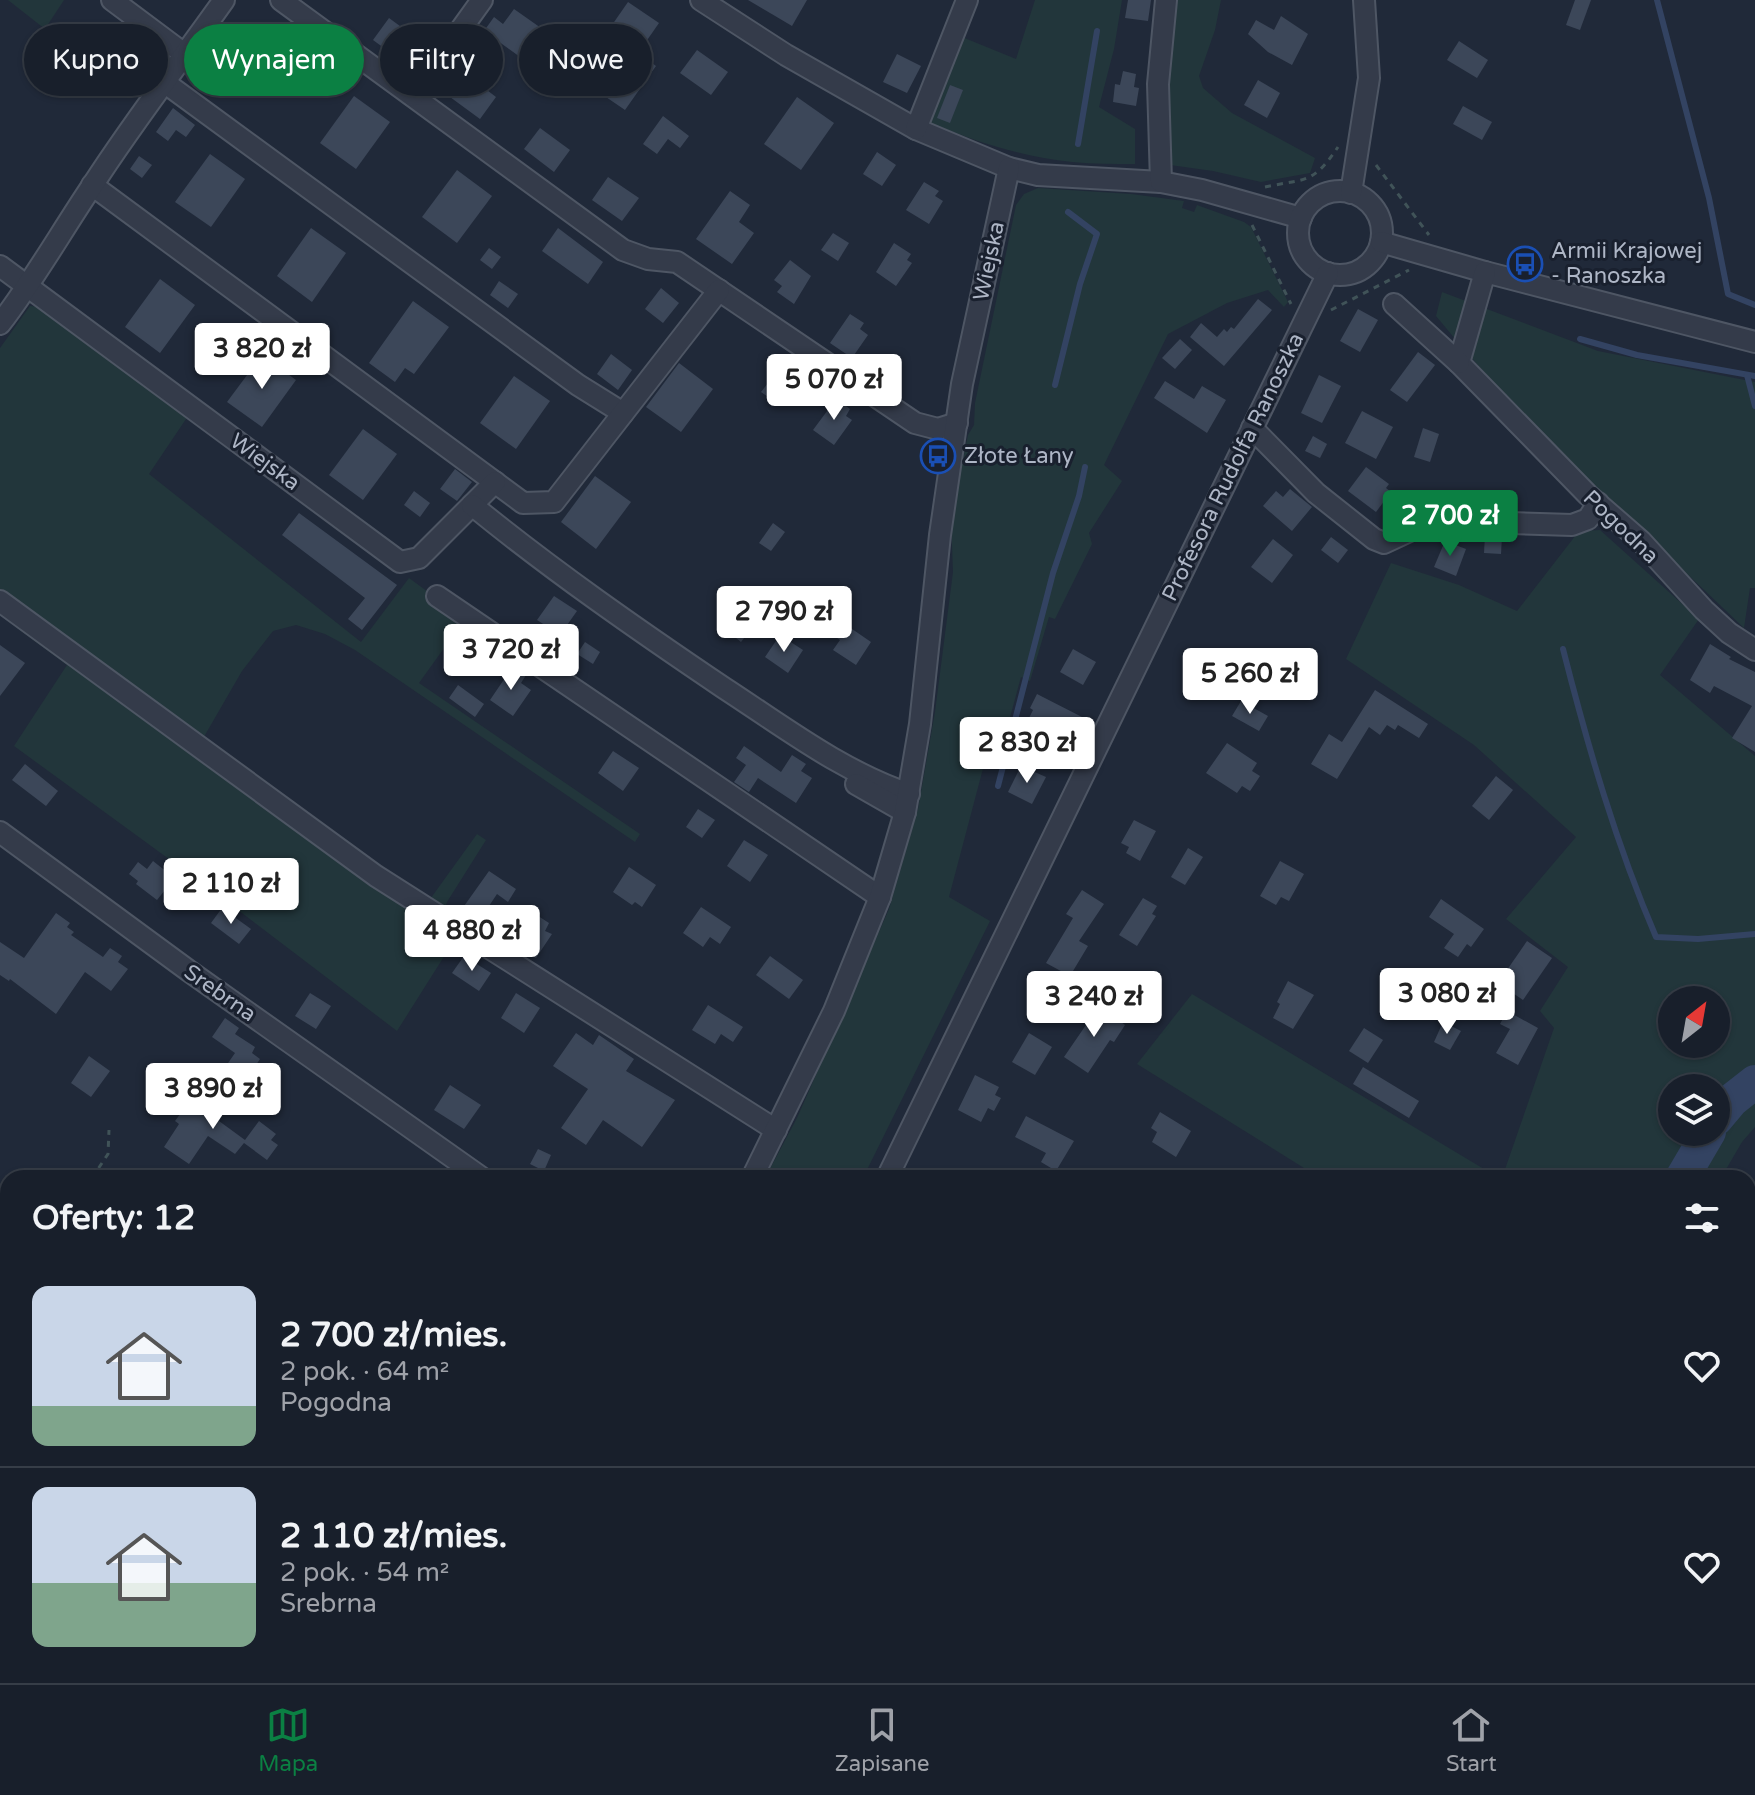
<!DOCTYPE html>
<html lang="pl">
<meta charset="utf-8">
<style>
:root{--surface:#181f2b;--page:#212733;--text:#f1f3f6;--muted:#9fa2a9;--line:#363d47;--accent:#0b8043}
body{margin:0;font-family:"Varela Round",sans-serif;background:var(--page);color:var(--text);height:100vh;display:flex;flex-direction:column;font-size:30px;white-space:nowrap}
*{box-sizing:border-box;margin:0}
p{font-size:26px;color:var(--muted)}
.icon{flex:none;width:44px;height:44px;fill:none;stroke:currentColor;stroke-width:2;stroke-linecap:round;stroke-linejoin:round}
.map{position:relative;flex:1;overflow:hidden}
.side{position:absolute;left:0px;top:1170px;width:1756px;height:514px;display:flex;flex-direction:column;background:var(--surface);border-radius:24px 24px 0 0;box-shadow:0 2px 6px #0004,0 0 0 2px var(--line)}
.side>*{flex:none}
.top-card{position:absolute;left:24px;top:24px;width:800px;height:72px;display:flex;gap:16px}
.needle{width:52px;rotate:31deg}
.controls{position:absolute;left:1658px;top:986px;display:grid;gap:16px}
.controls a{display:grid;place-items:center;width:72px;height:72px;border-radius:50%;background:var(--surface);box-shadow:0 2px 6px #0004,0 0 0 2px var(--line);font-size:40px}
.price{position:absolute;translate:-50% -68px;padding:0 18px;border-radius:8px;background:#fff;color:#222;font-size:26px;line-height:52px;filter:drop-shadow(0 2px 4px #0008)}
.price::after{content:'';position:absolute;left:50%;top:48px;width:24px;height:18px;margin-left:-12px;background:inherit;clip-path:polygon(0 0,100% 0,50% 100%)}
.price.active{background:var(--accent);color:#fff}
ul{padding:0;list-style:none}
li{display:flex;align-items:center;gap:24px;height:200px;padding:0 32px}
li+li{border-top:2px solid var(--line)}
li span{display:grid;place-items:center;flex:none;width:224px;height:160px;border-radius:16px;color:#555}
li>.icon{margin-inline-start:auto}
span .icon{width:96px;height:96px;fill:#fffc;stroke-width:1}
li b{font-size:34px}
h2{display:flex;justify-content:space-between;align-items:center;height:96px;padding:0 32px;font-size:34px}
.pill{padding:0 28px;border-radius:36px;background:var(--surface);box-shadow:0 2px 6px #0004,0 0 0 2px var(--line);font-size:28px;line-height:72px}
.pill.active{background:var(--accent);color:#fff}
.tabs{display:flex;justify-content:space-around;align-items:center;height:112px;border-top:2px solid var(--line);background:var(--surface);font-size:22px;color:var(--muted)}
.tabs a{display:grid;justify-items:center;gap:4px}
.tabs .active{color:var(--accent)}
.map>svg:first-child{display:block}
.green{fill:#22363b;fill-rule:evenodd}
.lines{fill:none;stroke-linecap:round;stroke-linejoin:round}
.stream{stroke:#334362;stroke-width:6}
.river{stroke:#334362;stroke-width:34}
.building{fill:#3c4759}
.minor-casing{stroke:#4e5664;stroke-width:24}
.path{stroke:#405358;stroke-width:3;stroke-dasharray:6 6;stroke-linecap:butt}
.minor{stroke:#343b4a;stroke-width:20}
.labels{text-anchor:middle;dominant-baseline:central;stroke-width:6;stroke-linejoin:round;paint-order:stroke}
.poi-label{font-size:22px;fill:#aeb6c6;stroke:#19202e;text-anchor:start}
.street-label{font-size:22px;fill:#aeb6c6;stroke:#19202e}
</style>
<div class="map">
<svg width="1755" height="1683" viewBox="0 0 1755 1683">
<rect width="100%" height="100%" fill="#202939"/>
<g class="green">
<polygon points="8,0 64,0 45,29"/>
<path d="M1035 0H1122L1114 49 1099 107 1135 129V164C1114 164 1093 164 1072 162 1022 157 974 141 928 122L962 37 1016 59Z"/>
<polygon points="1177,0 1221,0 1215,30 1199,76 1203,88 1232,113 1315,158 1310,173 1261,182 1213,171 1170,165 1168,83"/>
<polygon points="1038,188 1131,194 1184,201 1182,208 1194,212 1197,205 1244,222 1251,227 1288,302 1284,307 1268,290 1227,303 1168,334 1104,465 1122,481 1089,533 1092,544 1055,619 1049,617 1030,681 1021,677 1006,732 985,761 949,897 990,921 863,1178 765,1178 797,1118 889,909 918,809 935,712 953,572 951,518 968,435 974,425 975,403 1016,205 1024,194"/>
<path d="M1442 292 1598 351 1755 382V588H1750L1744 628C1639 527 1528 429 1436 316Z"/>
<polygon points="30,306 39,307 188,416 149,474 361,642 409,578 465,619 419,683 640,834 635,842 355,650 325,634 296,625 273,631 242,671 201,742 428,902 477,834 486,840 447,902 445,909 462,928 397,1031 221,897 14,746 67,665 17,628 21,610 0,595 0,348"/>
<path d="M1600 530 1699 619 1660 675 1755 756V1127L1742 1142 1721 1178H1502L1554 1028 1540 1011 1568 967 1506 919 1576 837 1474 745 1346 659 1391 563 1459 585 1517 611 1579 531ZM1672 1000H1716V1044H1672ZM1672 1088H1716V1132H1672Z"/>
<polygon points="1192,994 1499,1178 1320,1178 1137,1064"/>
<polygon points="1748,1196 1755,1197 1755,1340 1748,1345"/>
<polygon points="0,1457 8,1463 8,1676 439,1676 433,1683 0,1683"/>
<polygon points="1755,1468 1755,1683 1516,1683 1519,1676 1748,1676 1748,1474"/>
<polygon points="879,1676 1238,1676 1245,1683 875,1683"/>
<polygon points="1336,1676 1436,1676 1430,1683 1325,1683"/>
</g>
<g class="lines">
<g class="stream">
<polyline points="1657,0 1709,198 1728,294 1755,305"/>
<polyline points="1078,144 1097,31"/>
<polyline points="1580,339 1637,355 1755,376"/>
<polyline points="1747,375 1755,406"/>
<polyline points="1055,385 1080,284 1097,234 1068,212"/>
<path d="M1563 649C1588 747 1616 844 1656 937L1698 939 1755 934"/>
<polyline points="998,786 1053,573 1079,496 1085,467"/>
<polyline points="681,1683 683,1676"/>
</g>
<g class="river">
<polyline points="1716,1119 1732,1100 1755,1082"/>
<polyline points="1682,1178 1709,1132"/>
<polyline points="1387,1683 1394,1676"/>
</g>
</g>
<g class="building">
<polygon points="748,0 807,0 792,26"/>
<polygon points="1128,0 1151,0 1148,21 1125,18"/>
<polygon points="1575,0 1591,0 1580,30 1566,25"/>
<polygon points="628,2 659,23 643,46 612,25"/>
<polygon points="514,9 541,28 520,57 484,31 494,17 503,24"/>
<polygon points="1281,16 1308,34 1292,65 1268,52 1248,34 1256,20 1274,30"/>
<polygon points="389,18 419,40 403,62 373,40"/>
<polygon points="255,27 287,50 255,96 222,72"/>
<polygon points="1459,41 1488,60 1477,78 1447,60"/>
<polygon points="93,43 124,65 103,95 73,74"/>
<polygon points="697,50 728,72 711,95 680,73"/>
<polygon points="897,54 921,66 907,93 883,82"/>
<polygon points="648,60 656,66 625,110 584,82 594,68 625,86"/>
<polygon points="1123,71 1136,74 1134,87 1139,88 1136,106 1113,102 1115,84 1120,85"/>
<polygon points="459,74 464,77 466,74 496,97 480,119 450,97 454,91 449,87"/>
<polygon points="1258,80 1280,93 1267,118 1244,105"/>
<polygon points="950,85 963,90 950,123 937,118"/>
<polygon points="354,96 390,122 356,169 320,143"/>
<polygon points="797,97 834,123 801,170 764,144"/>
<polygon points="1463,106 1492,122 1482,140 1453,124"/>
<polygon points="173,108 195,125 186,137 176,130 168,141 156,132"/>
<polygon points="663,116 689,136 680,148 668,139 657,154 643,144"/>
<polygon points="540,128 570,150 554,172 524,149"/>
<polygon points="877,152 896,165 882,186 863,174"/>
<polygon points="210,154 245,179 211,227 175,202"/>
<polygon points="139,156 152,165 142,178 130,169"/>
<polygon points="457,170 492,196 457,243 422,217"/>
<polygon points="608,177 639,198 622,221 592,200"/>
<polygon points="924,182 939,191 935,196 943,201 929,224 906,210"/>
<polygon points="730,191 750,205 739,222 754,233 732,264 696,239"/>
<polygon points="311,228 346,253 312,302 277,276"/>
<polygon points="558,228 603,262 588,284 542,251"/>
<polygon points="833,233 849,243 838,261 821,250"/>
<polygon points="894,243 911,254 907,260 912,263 896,286 876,272"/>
<polygon points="489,248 501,257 492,269 480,260"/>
<polygon points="790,260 811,276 794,304 777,292 782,286 774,280"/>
<polygon points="160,279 195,305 160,353 125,327"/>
<polygon points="499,281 518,294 508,308 490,295"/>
<polygon points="661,288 679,303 663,323 645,309"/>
<polygon points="1258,299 1272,310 1224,366 1190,337 1201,323 1217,337 1224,329 1227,332 1231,327 1234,329"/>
<polygon points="413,301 449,327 414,374 405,368 395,382 369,363"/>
<polygon points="1358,309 1378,320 1360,352 1340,341"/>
<polygon points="850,314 864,323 860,329 868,335 852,358 830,343"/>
<polygon points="1180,339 1192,350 1175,369 1162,358"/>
<polygon points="1418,352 1435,365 1407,402 1390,390"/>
<polygon points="611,354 632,370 618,390 597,374"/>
<polygon points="262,355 296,380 262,427 227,402"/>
<polygon points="679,363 713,389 681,432 646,407"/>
<polygon points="782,365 800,378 780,405 761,392"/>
<polygon points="1319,375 1341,386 1322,423 1301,413"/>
<polygon points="514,376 550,401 516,449 480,423"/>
<polygon points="1165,381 1194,399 1202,386 1226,400 1207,433 1154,398"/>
<polygon points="836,399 850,409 846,416 852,420 834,445 813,430"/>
<polygon points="1362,411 1393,427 1376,459 1345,443"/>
<polygon points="1423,428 1439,434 1430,462 1414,457"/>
<polygon points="363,429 397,454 363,500 329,475"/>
<polygon points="1313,436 1327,444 1320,458 1305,451"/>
<polygon points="1366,467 1389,484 1386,488 1391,492 1376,512 1348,491"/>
<polygon points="455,469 472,482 457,501 440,489"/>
<polygon points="595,476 631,502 596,549 561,522"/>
<polygon points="1290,489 1312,507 1292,531 1263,506 1276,491 1283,497"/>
<polygon points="414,491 430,503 420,517 404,505"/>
<polygon points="299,513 397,585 362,630 348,619 365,598 282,535"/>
<polygon points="773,523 785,532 771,551 759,543"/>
<polygon points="1485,535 1502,536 1501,554 1484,553"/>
<polygon points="1331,537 1348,550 1338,563 1321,550"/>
<polygon points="1273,539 1293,555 1272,583 1251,567"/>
<polygon points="1445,541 1466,549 1456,576 1434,567"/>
<polygon points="554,596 577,611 560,635 537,620"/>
<polygon points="744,615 755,624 741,642 730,633"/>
<polygon points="839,620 871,642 856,665 833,650 840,640 830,633"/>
<polygon points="780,635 803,650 788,673 765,657"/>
<polygon points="585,642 600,652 593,664 577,654"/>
<polygon points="1710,644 1731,657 1729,659 1755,672 1755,752 1732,738 1752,706 1714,686 1710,693 1690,680"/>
<polygon points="0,645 25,663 0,696"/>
<polygon points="1073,649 1096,662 1083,685 1060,672"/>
<polygon points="1216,663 1232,673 1216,700 1193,686 1206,665 1212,669"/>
<polygon points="513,666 526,675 521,683 531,690 513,716 490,700"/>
<polygon points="458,685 484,704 475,717 449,698"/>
<polygon points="1375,690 1428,724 1419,738 1398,725 1395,730 1387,725 1380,735 1369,727 1337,779 1311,764 1329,734 1342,742"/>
<polygon points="1037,694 1082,717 1068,743 1027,722 1033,710 1030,708"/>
<polygon points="1241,701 1268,716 1259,731 1232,716"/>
<polygon points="1227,743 1257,763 1252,771 1260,776 1250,791 1242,786 1237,793 1206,773"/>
<polygon points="744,746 781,772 792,755 806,764 801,771 812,778 796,803 758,778 749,792 734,782 746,765 736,758"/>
<polygon points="613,751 639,768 623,791 598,773"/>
<polygon points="25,764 58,791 46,806 12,780"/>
<polygon points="1021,766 1046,777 1032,804 1008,792"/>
<polygon points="1496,776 1513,790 1489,820 1472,806"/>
<polygon points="698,809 715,820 702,838 686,827"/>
<polygon points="1134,820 1156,831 1140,861 1126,853 1129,847 1121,843"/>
<polygon points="744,840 768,855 750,882 727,866"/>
<polygon points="1188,848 1203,857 1185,885 1171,877"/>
<polygon points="153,861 172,876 166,883 169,885 157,900 136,884 138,881 129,874 138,862 147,869"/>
<polygon points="1280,861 1304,874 1289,901 1281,897 1276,905 1260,896"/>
<polygon points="629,867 656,885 642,907 635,902 632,905 613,892"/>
<polygon points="489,871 516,889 508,902 497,894 479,921 462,909"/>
<polygon points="1082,890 1104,904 1079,941 1088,946 1070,976 1046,963 1073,918 1066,914"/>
<polygon points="1143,898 1157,906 1152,914 1156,916 1137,946 1119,935"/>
<polygon points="1441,899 1484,929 1471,947 1467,944 1458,957 1444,948 1454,934 1429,917"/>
<polygon points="701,907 731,927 720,944 710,937 703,947 683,933"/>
<polygon points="222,908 251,929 239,944 211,923"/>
<polygon points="532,912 549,923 545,931 552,934 536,958 512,943"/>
<polygon points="56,913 70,923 67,927 74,932 71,935 103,957 110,948 122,956 118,962 128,969 111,991 85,972 56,1014 10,979 9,981 0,975 0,942 24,958"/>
<polygon points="1527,941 1552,958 1523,1000 1498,983"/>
<polygon points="464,956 491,973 479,991 452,973"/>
<polygon points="770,956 803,980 789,999 756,975"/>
<polygon points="1288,981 1314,995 1293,1029 1273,1018 1280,1004 1277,1002"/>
<polygon points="310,993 331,1006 316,1029 295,1016"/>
<polygon points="516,993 540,1008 524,1033 501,1018"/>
<polygon points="708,1005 743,1027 733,1042 721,1034 715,1044 692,1030"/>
<polygon points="1099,1006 1125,1025 1114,1042 1110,1040 1088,1073 1064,1057"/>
<polygon points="1507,1011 1538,1028 1518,1065 1496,1053 1510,1029 1500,1024"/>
<polygon points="225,1018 239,1028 235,1034 255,1047 252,1053 260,1059 246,1080 226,1066 235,1053 212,1037"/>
<polygon points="1443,1022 1461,1031 1450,1050 1434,1042"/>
<polygon points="1364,1028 1383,1040 1368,1063 1349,1051"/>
<polygon points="576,1033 593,1045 599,1035 634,1059 626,1071 675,1100 642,1147 603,1120 586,1145 561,1128 588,1089 553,1066"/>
<polygon points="1029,1033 1052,1047 1035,1075 1012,1062"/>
<polygon points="89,1056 110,1071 91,1097 71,1083"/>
<polygon points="1363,1067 1419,1101 1409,1118 1353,1084"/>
<polygon points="975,1075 999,1087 995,1095 1001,1098 994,1111 988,1108 981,1122 958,1110"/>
<polygon points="450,1085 481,1105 464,1129 434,1110"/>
<polygon points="200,1087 219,1105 215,1111 222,1116 219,1121 245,1140 259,1121 276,1134 271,1140 278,1145 267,1160 244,1143 235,1154 208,1136 189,1164 164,1147 179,1124 175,1121"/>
<polygon points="1160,1112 1191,1131 1176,1157 1152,1142 1157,1132 1151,1128"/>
<polygon points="1026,1116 1074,1141 1056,1171 1041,1162 1046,1153 1015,1137"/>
<polygon points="538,1149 551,1155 544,1171 530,1164"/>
</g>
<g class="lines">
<g class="minor-casing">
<g id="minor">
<polyline points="112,0 183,53"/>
<polyline points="281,0 623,250 648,259 677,262 915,423 938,429 957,423"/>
<polyline points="701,0 786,55 916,129 1009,168 1038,175 1161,182"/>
<polyline points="1166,0 1158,84 1161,182 1202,190 1301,218"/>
<polyline points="164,82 578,385 623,413"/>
<polyline points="413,96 482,0"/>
<polyline points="916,129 967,0"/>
<polyline points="92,185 523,503 554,502 719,290"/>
<circle cx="1340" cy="233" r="42"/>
<polyline points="1351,193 1369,78 1364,0"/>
<polyline points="1381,242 1485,272 1755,342"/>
<polyline points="0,266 400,562 419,558 495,482"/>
<polyline points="1485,272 1459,363 1588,495 1641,541 1704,610 1729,633 1755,650"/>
<polyline points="1394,304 1459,363"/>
<path d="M0 324C34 280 61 232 92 186 133 122 180 62 224 0"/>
<polyline points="1252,428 1316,493 1374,539 1384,543 1414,529 1446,521 1572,525 1588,519 1598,503"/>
<path d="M472 505C553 571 638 630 724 688 784 727 841 771 909 794"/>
<polyline points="437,596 880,897"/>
<polyline points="0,601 376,876 776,1130"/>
<polyline points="856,784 905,812"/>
<polyline points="0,832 189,971 482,1178"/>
<polyline points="752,1178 834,1011 880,897 905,812 920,724 940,535 962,384 1009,168"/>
<polyline points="887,1178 1328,273"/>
<polyline points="0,1219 8,1224"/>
<polyline points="0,1259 8,1255"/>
<polyline points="0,1290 8,1293"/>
<polyline points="1748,1451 1755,1440"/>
<polyline points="720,1676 731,1683"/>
<polyline points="663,1683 665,1676"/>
<polyline points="1495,1683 1498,1676"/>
</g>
</g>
<g class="path">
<polyline points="1376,165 1429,235"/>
<path d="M1265 187C1307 178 1312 185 1338 147"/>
<polyline points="1252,225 1291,304"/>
<polyline points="1331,310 1409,270"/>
<polyline points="92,1178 108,1154 109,1130"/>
</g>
<use href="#minor" class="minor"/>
</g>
<defs>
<g id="bus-ring" transform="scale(1.8)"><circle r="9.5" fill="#19202e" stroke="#1a4fb4" stroke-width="1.5"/><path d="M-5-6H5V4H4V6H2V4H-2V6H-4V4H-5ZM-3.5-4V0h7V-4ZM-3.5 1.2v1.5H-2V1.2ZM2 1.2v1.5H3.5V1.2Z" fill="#1a4fb4"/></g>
</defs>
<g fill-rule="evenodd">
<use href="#bus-ring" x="1525" y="264"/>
<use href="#bus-ring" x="938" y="456"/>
</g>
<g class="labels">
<g class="poi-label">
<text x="1551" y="251">Armii Krajowej<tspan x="1551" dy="25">- Ranoszka</tspan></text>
<text x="964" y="456">Złote Łany</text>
</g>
<g class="street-label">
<text transform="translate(989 261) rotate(-78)">Wiejska</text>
<text transform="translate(265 462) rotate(36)">Wiejska</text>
<text transform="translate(1233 467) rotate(-64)">Profesora Rudolfa Ranoszka</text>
<text transform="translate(1621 527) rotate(44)">Pogodna</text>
<text transform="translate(220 993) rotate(35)">Srebrna</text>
</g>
</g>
</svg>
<div class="controls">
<a><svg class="needle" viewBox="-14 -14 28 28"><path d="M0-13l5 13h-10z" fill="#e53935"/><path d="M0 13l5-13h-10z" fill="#9fa2a9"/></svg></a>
<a><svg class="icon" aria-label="layers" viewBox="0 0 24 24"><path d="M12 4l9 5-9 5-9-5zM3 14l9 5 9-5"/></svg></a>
</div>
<b class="price" style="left:262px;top:391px">3 820 zł</b>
<b class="price" style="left:834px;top:422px">5 070 zł</b>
<b class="price active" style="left:1450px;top:558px">2 700 zł</b>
<b class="price" style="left:784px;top:654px">2 790 zł</b>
<b class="price" style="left:511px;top:692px">3 720 zł</b>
<b class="price" style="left:1250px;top:716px">5 260 zł</b>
<b class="price" style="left:1027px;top:785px">2 830 zł</b>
<b class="price" style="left:231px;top:926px">2 110 zł</b>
<b class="price" style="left:472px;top:973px">4 880 zł</b>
<b class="price" style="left:1447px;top:1036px">3 080 zł</b>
<b class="price" style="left:1094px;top:1039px">3 240 zł</b>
<b class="price" style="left:213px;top:1131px">3 890 zł</b>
<div class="top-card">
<a class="pill">Kupno</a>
<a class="pill active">Wynajem</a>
<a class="pill">Filtry</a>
<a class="pill">Nowe</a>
</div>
<section class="side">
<h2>Oferty: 12<svg class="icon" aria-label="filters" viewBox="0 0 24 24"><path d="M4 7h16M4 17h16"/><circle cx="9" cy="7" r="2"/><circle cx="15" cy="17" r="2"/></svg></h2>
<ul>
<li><span style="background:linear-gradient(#c9d6e8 75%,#7fa58c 0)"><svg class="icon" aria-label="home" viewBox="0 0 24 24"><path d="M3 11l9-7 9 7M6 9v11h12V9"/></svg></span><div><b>2 700 zł/mies.</b><p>2 pok. · 64 m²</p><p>Pogodna</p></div><svg class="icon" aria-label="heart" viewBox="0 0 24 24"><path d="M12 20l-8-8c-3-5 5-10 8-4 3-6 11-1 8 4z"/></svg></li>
<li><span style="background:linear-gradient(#c9d6e8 60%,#7fa58c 0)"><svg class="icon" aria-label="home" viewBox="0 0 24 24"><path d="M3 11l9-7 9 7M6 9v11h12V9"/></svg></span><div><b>2 110 zł/mies.</b><p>2 pok. · 54 m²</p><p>Srebrna</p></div><svg class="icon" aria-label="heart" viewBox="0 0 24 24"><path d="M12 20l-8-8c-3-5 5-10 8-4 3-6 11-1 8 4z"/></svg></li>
</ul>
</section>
</div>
<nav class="tabs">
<a class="active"><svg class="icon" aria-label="map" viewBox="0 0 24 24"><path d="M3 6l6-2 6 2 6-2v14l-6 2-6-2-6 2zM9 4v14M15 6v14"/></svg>Mapa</a>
<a><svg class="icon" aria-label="saved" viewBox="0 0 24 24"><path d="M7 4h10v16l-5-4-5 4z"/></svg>Zapisane</a>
<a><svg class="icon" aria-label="home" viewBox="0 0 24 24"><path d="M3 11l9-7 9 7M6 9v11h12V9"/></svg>Start</a>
</nav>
